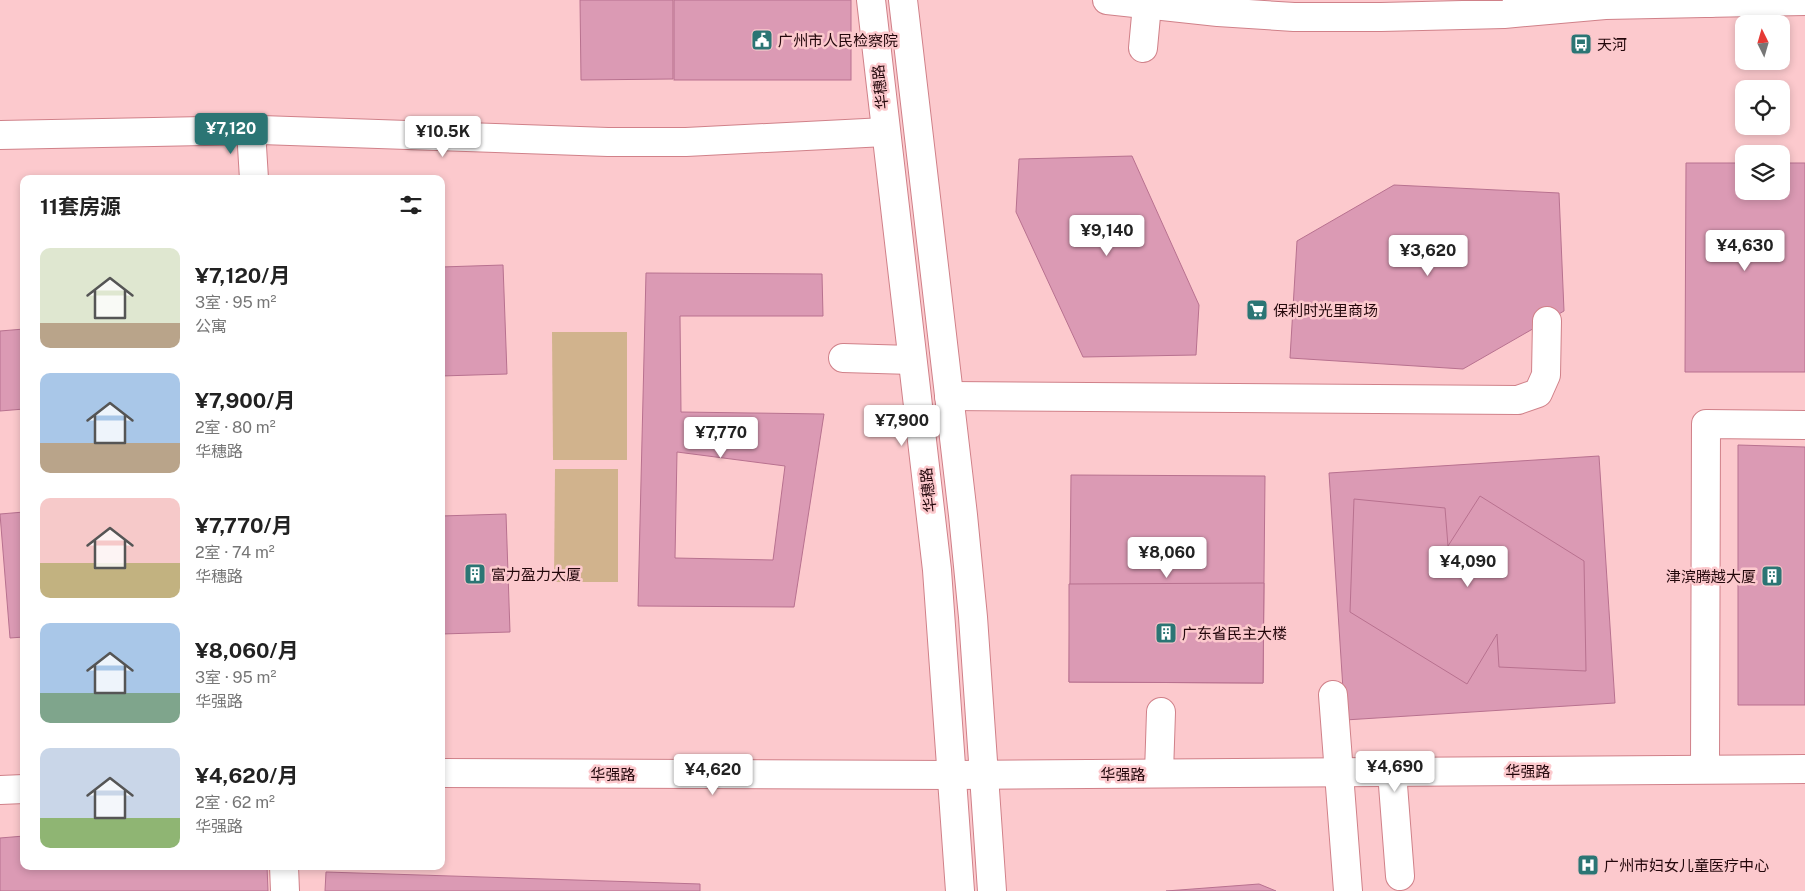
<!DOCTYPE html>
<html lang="zh">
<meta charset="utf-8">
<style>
:root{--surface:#fff;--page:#f6f6f6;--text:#222;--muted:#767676;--accent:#2b7574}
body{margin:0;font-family:"Public Sans","Noto Sans SC",sans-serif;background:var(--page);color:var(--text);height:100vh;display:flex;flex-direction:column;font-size:19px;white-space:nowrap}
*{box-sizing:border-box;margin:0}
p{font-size:16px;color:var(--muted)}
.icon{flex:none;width:28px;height:28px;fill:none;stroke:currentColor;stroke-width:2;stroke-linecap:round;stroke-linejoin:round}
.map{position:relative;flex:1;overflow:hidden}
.side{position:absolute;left:20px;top:175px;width:425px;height:695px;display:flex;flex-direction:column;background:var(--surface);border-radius:10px;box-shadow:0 2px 8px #0003}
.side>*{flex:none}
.needle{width:32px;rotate:355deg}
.controls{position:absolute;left:1735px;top:15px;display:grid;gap:10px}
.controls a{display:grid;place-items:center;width:55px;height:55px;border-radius:10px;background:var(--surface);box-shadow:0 2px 8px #0003;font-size:25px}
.price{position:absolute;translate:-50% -42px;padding:0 11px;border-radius:5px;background:#fff;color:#222;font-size:16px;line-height:32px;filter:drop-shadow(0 1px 2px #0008)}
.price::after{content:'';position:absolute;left:50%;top:30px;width:15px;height:11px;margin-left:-8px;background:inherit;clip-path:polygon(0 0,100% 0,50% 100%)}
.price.on{background:var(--accent);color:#fff}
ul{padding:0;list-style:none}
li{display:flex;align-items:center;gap:15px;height:125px;padding:0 20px}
li span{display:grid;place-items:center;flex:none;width:140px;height:100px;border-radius:10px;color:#555}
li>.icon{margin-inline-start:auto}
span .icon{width:60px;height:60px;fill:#fffc;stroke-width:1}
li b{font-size:21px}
h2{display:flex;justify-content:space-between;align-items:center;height:60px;padding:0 20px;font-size:21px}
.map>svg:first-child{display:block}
.green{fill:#d1b38d}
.building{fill:#db9ab4;stroke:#b8718f;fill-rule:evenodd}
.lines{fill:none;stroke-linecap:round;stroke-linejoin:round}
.minor-casing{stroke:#d08189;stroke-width:30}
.major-casing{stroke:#d08189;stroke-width:30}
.highway-casing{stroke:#d08189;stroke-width:30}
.minor{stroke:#fff;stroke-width:28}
.major{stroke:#fff;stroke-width:28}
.highway{stroke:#fff;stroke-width:28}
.labels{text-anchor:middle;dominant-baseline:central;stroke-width:5;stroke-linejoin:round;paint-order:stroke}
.poi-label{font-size:15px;fill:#23070b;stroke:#fcc9cd;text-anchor:start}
.street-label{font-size:15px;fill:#23070b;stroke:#fcc9cd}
</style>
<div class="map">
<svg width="1805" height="891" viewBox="0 0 1805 891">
<rect width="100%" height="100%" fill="#fcc9cd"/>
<g class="green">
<polygon points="552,332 627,332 627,460 553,460"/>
<polygon points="555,469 618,469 618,582 554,582"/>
</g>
<g class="building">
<polygon points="580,0 673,0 673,79 581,80"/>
<rect x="674" y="0" width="177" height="80"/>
<polygon points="1132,156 1199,305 1196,355 1083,357 1016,212 1019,159"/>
<polygon points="1686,163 1744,163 1744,191 1781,191 1781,163 1805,163 1805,372 1685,372"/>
<polygon points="1394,185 1559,193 1564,311 1463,369 1290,358 1297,241"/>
<polygon points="503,265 507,374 441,376 441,267"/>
<path d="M646 273 822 274 823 316H680L681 412 824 414 794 607 638 606ZM677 452 785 466 773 560 675 558Z"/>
<polygon points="24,329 24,409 0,411 0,331"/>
<polygon points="1738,445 1805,447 1805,705 1738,705"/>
<polygon points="1599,456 1615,703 1345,720 1329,473"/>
<polygon points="1071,475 1265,476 1263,683 1069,682"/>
<polygon points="1480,496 1584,561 1586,671 1499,667 1497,634 1467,684 1350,612 1354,499 1445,508 1448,546"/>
<polygon points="24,512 24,637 10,638 0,514"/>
<polygon points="506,514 510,632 441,634 441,516"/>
<polygon points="1264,583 1263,683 1069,682 1069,584"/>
<polygon points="24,836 24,866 267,866 268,891 0,891 0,838"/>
<polygon points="326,872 700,884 700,891 325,891"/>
<polygon points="1259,884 1276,891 1166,891"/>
</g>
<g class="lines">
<g class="minor-casing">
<g id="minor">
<polyline points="871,0 937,570 960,891"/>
<polyline points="903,0 963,515 973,617 992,891"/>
<polyline points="1143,48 1147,5"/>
<polyline points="251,130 254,179"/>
<polyline points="0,135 261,130 608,142 686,142 885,132"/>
<polyline points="843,358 912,360"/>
<polyline points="949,396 1518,400 1538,393 1546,375 1547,321"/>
<polyline points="1333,695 1348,891"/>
<polyline points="1705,769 1706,424 1805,425"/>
<polyline points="1392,772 1400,876"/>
<polyline points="441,773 953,775 1805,769"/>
<polyline points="1159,773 1161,712"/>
<polyline points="0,790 24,789"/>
<polyline points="284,866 285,891"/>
</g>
</g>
<g class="major-casing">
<polyline id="major" points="1107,0 1218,12 1294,17 1381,17 1504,14 1605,5 1805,1"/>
</g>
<g class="highway-casing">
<polyline id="highway" points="1662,0 1710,3"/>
</g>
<use href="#minor" class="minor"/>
<use href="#major" class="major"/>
<use href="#highway" class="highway"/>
</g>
<defs>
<g id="civic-square" transform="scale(1.125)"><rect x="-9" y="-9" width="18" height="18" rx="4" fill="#2b7574" stroke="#fcc9cd"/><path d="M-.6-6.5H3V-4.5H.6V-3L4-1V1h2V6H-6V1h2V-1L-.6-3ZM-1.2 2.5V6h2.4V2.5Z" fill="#fff"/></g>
<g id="bus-square" transform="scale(1.125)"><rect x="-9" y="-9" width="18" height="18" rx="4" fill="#2b7574" stroke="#fcc9cd"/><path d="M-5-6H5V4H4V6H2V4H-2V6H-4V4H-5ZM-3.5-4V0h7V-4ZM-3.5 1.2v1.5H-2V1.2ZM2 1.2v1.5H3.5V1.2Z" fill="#fff"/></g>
<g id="supermarket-square" transform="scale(1.125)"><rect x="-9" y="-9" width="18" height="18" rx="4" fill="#2b7574" stroke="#fcc9cd"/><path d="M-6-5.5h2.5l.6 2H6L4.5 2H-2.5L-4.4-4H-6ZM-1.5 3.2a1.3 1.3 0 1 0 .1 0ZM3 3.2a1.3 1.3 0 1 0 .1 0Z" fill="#fff"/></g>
<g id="building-square" transform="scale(1.125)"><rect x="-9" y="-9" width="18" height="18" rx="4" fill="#2b7574" stroke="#fcc9cd"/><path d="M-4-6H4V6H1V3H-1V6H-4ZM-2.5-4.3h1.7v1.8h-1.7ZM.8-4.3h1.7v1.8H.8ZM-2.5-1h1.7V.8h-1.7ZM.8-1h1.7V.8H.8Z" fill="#fff"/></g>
<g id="hospital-square" transform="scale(1.125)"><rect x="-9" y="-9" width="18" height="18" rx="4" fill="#2b7574" stroke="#fcc9cd"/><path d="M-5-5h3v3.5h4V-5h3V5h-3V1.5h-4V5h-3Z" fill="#fff"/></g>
</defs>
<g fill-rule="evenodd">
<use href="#civic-square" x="762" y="40"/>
<use href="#bus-square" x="1581" y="44"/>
<use href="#supermarket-square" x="1257" y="310"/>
<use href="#building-square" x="475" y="574"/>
<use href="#building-square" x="1772" y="576"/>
<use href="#building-square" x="1166" y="633"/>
<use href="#hospital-square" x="1588" y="865"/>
</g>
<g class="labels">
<g class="poi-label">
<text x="778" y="40">广州市人民检察院</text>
<text x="1597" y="44">天河</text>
<text x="1273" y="310">保利时光里商场</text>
<text x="491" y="574">富力盈力大厦</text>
<text x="1756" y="576" text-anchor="end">津滨腾越大厦</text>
<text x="1182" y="633">广东省民主大楼</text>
<text x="1604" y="865">广州市妇女儿童医疗中心</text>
</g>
<g class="street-label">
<text transform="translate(880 87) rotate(-96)">华穗路</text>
<text transform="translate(928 490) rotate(-96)">华穗路</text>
<text x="1528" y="771">华强路</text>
<text x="613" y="774">华强路</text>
<text x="1123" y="774">华强路</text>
</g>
</g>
</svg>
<div class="controls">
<a><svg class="needle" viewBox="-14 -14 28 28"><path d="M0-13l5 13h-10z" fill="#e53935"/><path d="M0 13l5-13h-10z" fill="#767676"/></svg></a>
<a><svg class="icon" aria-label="locate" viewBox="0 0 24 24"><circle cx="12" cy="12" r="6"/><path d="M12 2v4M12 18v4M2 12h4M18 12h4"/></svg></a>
<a><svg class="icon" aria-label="layers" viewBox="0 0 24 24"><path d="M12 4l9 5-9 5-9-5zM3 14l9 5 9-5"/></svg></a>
</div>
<b class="price on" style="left:231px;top:155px">¥7,120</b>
<b class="price" style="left:443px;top:158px">¥10.5K</b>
<b class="price" style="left:1107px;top:257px">¥9,140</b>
<b class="price" style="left:1745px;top:272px">¥4,630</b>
<b class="price" style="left:1428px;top:277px">¥3,620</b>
<b class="price" style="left:902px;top:447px">¥7,900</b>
<b class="price" style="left:721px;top:459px">¥7,770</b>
<b class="price" style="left:1167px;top:579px">¥8,060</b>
<b class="price" style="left:1468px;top:588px">¥4,090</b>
<b class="price" style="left:1395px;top:793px">¥4,690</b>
<b class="price" style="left:713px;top:796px">¥4,620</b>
<section class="side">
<h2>11套房源<svg class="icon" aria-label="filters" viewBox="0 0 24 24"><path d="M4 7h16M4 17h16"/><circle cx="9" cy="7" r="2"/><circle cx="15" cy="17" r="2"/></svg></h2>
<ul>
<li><span style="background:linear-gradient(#dfe7d0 75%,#b9a48a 0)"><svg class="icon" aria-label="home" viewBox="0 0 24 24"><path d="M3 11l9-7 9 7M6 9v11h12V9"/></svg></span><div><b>¥7,120/月</b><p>3室 · 95 m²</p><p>公寓</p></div></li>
<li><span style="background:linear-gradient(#a9c7e8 70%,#b9a48a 0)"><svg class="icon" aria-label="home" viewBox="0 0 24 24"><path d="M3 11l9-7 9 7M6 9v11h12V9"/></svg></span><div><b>¥7,900/月</b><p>2室 · 80 m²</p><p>华穗路</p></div></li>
<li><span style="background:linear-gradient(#f6c9c9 65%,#c2b280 0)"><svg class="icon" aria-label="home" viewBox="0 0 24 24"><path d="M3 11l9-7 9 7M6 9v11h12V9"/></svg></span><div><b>¥7,770/月</b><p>2室 · 74 m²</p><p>华穗路</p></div></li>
<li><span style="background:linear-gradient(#a9c7e8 70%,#7fa58c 0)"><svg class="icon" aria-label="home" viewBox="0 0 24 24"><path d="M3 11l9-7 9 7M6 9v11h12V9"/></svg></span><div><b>¥8,060/月</b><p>3室 · 95 m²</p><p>华强路</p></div></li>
<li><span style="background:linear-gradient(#c9d6e8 70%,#8fb573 0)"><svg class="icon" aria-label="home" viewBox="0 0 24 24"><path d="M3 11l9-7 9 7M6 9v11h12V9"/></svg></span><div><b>¥4,620/月</b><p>2室 · 62 m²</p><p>华强路</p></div></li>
</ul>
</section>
</div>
